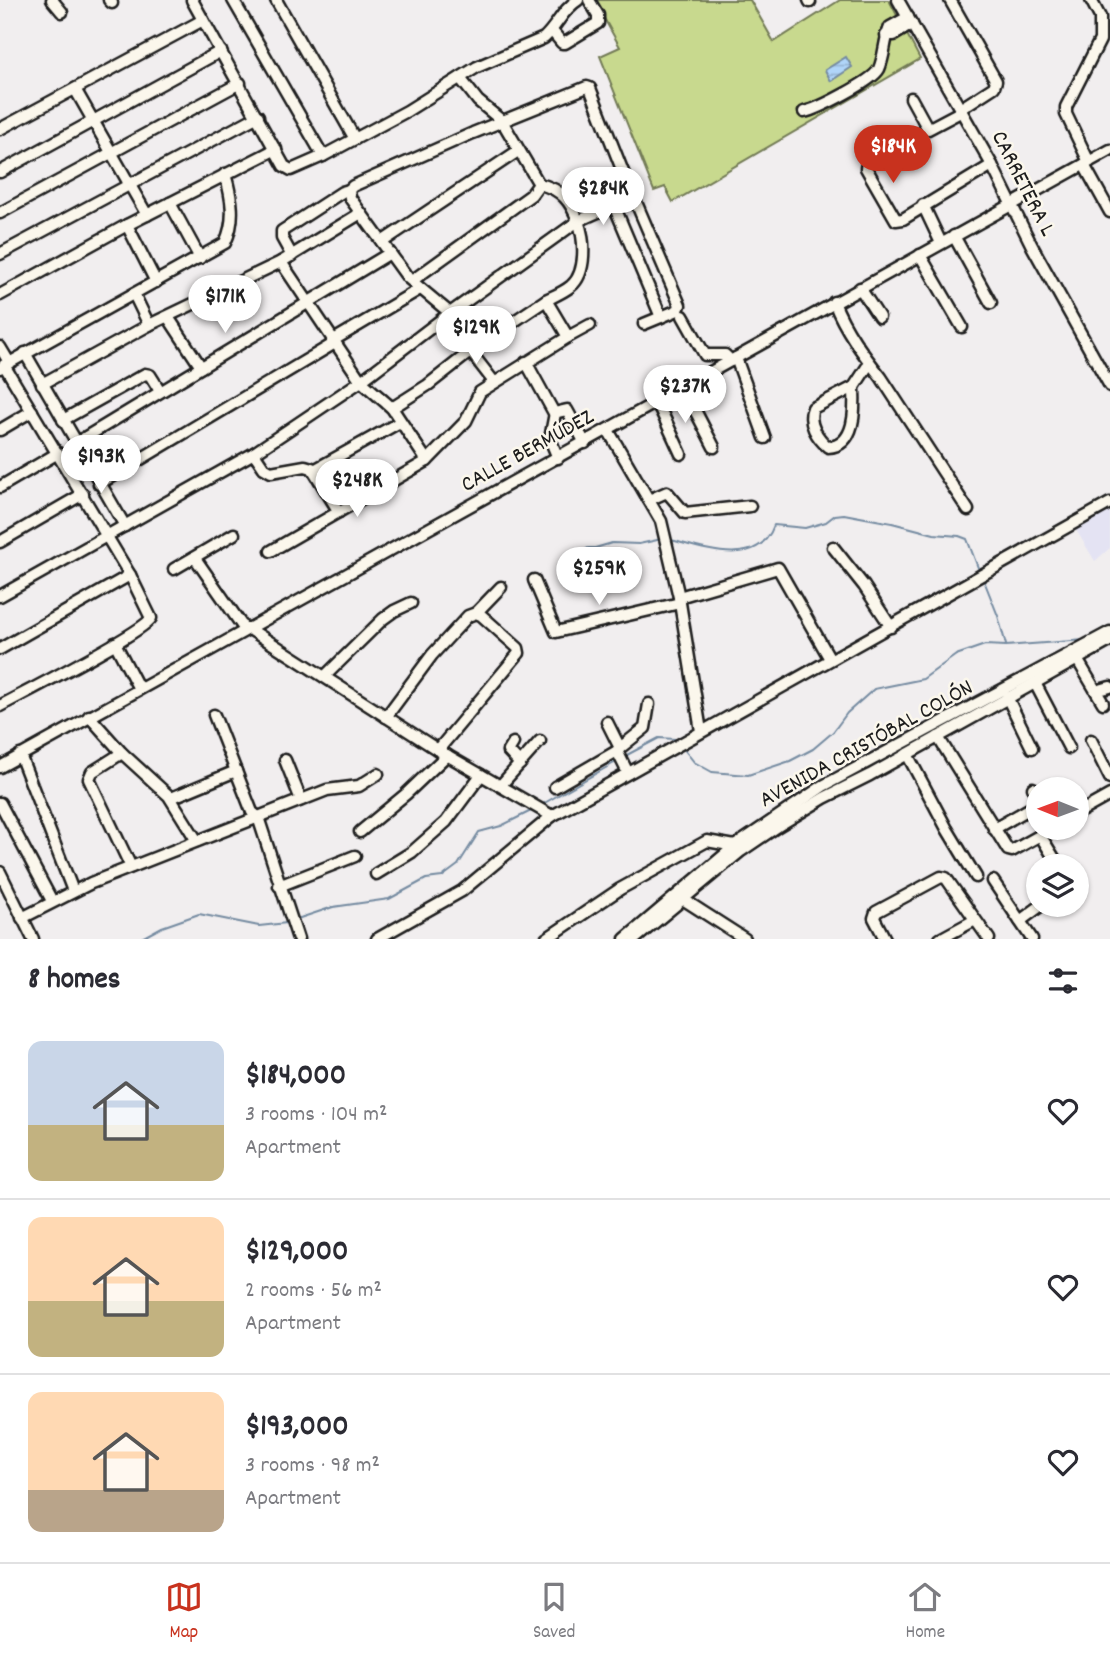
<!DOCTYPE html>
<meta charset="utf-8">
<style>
:root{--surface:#fff;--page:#f7f7f7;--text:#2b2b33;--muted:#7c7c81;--line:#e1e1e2;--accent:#c8321e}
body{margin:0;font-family:Dekko,sans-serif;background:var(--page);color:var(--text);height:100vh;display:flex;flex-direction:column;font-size:26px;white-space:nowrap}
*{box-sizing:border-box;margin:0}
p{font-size:23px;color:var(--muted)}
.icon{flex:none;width:38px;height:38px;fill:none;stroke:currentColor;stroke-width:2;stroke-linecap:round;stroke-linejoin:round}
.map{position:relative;height:939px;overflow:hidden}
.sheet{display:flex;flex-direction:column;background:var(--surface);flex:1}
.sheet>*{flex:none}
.needle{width:46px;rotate:271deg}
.buttons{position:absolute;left:1026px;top:777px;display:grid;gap:14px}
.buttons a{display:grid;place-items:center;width:63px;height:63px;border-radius:50%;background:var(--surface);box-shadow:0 2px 5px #0004;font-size:35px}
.price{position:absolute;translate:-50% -60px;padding:0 16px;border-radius:24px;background:#fff;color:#222;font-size:23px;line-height:46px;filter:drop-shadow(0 2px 4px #0008)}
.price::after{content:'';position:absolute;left:50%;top:42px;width:21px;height:16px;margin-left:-10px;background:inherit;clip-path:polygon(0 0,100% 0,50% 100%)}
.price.current{background:var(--accent);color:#fff}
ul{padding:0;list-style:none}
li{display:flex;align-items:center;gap:21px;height:175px;padding:0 28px}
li+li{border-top:2px solid var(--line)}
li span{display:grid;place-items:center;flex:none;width:196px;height:140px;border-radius:14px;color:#555}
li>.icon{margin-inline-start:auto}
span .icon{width:84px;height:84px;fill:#fffc;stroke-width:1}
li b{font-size:30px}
h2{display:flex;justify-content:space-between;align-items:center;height:84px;padding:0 28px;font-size:30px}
.dock{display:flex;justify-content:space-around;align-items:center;height:98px;border-top:2px solid var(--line);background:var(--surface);font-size:19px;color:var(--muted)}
.dock a{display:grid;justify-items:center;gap:4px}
.dock .current{color:var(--accent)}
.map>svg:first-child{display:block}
.built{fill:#e4e3f3}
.park{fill:#c8d98e;stroke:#727a55;stroke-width:2}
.water{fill:url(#water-rules);stroke:#758ba1;stroke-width:2}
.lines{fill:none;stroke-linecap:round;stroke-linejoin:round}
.stream{stroke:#758ba1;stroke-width:2}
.minor-casing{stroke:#1c1c1c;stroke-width:15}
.minor{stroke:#fbf7ec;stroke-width:10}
.labels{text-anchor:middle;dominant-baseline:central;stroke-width:5;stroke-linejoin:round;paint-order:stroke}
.street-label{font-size:23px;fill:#1c1c1c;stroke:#fbf7ec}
</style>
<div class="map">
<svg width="1110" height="939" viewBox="0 0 1110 939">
<defs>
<pattern id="water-rules" width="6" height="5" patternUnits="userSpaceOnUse" patternTransform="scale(1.75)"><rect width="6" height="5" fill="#b0d5f9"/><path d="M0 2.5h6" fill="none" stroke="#97b6d5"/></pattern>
</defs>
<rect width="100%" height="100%" fill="#f1eeef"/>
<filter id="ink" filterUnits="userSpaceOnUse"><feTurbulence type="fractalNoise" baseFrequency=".0143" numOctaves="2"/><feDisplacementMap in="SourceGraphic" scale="14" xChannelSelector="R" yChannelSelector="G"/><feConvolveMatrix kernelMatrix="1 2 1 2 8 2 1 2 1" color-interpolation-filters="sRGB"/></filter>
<g filter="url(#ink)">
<polygon class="built" points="1110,503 1110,548 1095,561 1073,525"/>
<polygon class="park" points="594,0 750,0 774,42 840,0 889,0 920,59 673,202 665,187 654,191 600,56 620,47"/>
<polygon class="water" points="846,57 852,67 831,81 825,70"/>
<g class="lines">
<g class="stream">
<path d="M671 540C705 549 759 569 774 525L805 528 826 522 835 515 844 514 892 523 934 534 959 536 967 539 980 573"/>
<polyline points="569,556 577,555 588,548 595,548 612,543 639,544 662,539"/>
<polyline points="983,578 998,616 1006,645"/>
<polyline points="683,748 694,762 712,772 748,775 790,761 813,749 833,732 847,713 874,689 923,679 956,655 985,645 1006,646 1085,640"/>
<polyline points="625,756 659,738 675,739 677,741"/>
<polyline points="541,805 616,762"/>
<polyline points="297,919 333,907 389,899 426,879 442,877 458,865 479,832 501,826 533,810"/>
<polyline points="140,939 162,927 199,914 259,926 287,923"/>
</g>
<g class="minor-casing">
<g id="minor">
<polyline points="52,0 62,12"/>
<polyline points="109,0 112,3"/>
<path d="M192 0 284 166 291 170 323 156 407 111 477 67 544 38C557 26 563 9 578 0"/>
<polyline points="233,0 323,156"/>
<polyline points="276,0 355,139"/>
<polyline points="809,0 810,2"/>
<polyline points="898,0 992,165 1032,246 1110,386"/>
<polyline points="950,0 996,81 994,87 960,109"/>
<polyline points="552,31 562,43 565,43 598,23 598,15 589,0"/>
<polyline points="886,35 894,35 912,24"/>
<polyline points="75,89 147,215"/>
<polyline points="911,98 928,129 962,111"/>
<path d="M804 112C818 109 873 81 879 69 885 55 884 41 890 27L908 17"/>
<polyline points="0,129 203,20"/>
<polyline points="875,138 866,168 896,220 903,219 992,165"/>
<polyline points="1089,162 1066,114 1066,107 1100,40 1100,17 1091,0"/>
<polyline points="1084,165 1110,212"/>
<polyline points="0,172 221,51"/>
<polyline points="623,172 606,179 605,184 661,317"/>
<polyline points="170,203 200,258"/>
<polyline points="923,205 941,243"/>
<polyline points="0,213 240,83"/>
<polyline points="127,225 156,282"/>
<polyline points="954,236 991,303"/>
<polyline points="382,242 518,151"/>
<polyline points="0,254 258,116"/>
<polyline points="920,255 962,327"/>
<polyline points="292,256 282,238 282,231 342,192 349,190"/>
<polyline points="281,262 361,381 392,408 427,461"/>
<polyline points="413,280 531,195 539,184"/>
<polyline points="860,288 879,317"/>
<polyline points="134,294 149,325"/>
<polyline points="0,295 127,225 276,149"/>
<path d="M834 302C845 330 863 354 881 377L968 510"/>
<polyline points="683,316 705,355 725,355 731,361"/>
<polyline points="168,317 201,367"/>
<polyline points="568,337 590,325"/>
<polyline points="332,341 420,289"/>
<polyline points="480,344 450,313 408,278 350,198 349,190 353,186 473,133 587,87 590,88 623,172 680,305 678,310 644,324"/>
<polyline points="0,347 9,362"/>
<polyline points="470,351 494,382"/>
<polyline points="25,353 125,526"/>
<polyline points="736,358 765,438"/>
<polyline points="526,362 554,413 567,410 585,443"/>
<path d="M0 368 225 243C236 220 232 198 225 174"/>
<polyline points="42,384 149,325 281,262 361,213"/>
<polyline points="683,387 714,447"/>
<path d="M854 387C855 409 856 446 828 447 817 438 807 422 813 408L854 387 869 364"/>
<polyline points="657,402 681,454"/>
<polyline points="392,408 428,385 480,344 546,300"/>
<polyline points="555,413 550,439 558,458"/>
<polyline points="63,420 145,374 150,375 160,391"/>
<polyline points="0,430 32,411"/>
<polyline points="608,430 661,521 679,597 701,731"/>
<polyline points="76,443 390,253"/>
<polyline points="254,453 264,468 271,472 305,466 312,468 339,512"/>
<polyline points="314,470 400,422"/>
<polyline points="99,484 335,343"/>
<polyline points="0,487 58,453"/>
<polyline points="649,500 667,492 685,513 750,506"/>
<polyline points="0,542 83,494"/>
<polyline points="833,547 864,586 891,627"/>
<path d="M271 551 427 461 466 421 480 392 568 337 546 300C554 296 564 292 571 286 587 273 585 239 578 221L614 205"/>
<polyline points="195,558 245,630"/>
<polyline points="174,569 234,534"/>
<polyline points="534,580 556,632 680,603"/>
<path d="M0 596 254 453 361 381 450 313 578 221C571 201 561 189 539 184L502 121 478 101 460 78"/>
<polyline points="679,597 778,568 830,659"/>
<polyline points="476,613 501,587"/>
<polyline points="248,628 438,750 552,816"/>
<polyline points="115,643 139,689"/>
<polyline points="0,649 130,575"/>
<polyline points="1077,659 1103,703"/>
<polyline points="325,676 383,619 394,611 411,603"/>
<polyline points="1035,683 1069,748"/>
<polyline points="1096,691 1110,687"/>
<polyline points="1007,697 1032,748"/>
<path d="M0 706C22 694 144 632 151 618L130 575 4 365"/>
<polyline points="214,715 252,812 258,817 298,939"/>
<polyline points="89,716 122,753 169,796 197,841"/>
<polyline points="386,717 432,655 468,616 476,613 481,615 518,648 519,653 438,750"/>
<polyline points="607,722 620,748 617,751"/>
<polyline points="938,737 1008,850 1012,851 1053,828"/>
<polyline points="1091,740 1110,778"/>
<polyline points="513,743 508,751 520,764"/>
<polyline points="620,748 645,728 649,704"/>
<polyline points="122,753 92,772 89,779 131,867"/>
<polyline points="907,754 947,829 976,877"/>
<polyline points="20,755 73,891"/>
<polyline points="285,760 301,800"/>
<polyline points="0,767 1110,150"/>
<polyline points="501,785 540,741"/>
<polyline points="555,787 617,751 628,773"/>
<polyline points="1033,788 1038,796"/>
<polyline points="171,798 236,771"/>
<polyline points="0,803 52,901"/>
<polyline points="1076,814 1110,795"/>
<polyline points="994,829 1034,806"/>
<polyline points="360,832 406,794 447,755"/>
<polyline points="1040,835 1059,866"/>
<polyline points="0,872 33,939"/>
<polyline points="376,874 412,852 446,822 481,775"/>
<polyline points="993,881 1032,939"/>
<polyline points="279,886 355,856"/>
<polyline points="678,896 745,939"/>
<polyline points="22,918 91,883 327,790 359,786 378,774"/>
<polyline points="1020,921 1039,907"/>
<polyline points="377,939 462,891 552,816 1110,503"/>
<polyline points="546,939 620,889 707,841 735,846"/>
<polyline points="625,939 735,846 823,786 1110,632"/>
<polyline points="635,939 741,851 778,826 824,798 870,775 1110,641"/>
<polyline points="885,939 874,918 876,912 941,877 946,878 989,939"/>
<polyline points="940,939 975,920"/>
</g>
</g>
<use href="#minor" class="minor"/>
</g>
</g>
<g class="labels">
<g class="street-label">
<text transform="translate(1022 184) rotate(63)">CARRETERA L</text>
<text transform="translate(528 452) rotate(-29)">CALLE BERMÚDEZ</text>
<text transform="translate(867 745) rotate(-29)">AVENIDA CRISTÓBAL COLÓN</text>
</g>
</g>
</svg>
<div class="buttons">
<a><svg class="needle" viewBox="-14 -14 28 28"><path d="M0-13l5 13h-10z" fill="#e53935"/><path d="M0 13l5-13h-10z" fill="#7c7c81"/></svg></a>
<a><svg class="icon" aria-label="layers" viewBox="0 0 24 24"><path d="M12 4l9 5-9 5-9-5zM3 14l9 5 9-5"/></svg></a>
</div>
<b class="price current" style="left:893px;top:185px">$184K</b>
<b class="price" style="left:603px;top:227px">$284K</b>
<b class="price" style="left:225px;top:335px">$171K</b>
<b class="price" style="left:476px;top:366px">$129K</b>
<b class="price" style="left:685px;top:425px">$237K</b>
<b class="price" style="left:101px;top:495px">$193K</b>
<b class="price" style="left:357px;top:519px">$248K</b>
<b class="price" style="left:599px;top:607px">$259K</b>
</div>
<section class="sheet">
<h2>8 homes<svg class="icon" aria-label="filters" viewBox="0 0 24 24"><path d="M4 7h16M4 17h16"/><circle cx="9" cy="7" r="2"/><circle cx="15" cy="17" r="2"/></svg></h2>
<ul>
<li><span style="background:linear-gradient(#c9d6e8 60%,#c2b280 0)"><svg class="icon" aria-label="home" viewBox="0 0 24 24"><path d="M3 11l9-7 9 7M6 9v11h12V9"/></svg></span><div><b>$184,000</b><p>3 rooms · 104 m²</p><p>Apartment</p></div><svg class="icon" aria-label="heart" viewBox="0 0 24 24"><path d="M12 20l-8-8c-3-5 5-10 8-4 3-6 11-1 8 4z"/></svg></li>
<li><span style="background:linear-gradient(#ffd9b3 60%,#c2b280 0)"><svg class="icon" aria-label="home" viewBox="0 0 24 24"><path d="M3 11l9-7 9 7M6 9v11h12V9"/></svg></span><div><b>$129,000</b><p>2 rooms · 56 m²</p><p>Apartment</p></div><svg class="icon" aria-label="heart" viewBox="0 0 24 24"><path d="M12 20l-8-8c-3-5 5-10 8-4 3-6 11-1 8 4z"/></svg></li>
<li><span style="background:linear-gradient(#ffd9b3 70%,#b9a48a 0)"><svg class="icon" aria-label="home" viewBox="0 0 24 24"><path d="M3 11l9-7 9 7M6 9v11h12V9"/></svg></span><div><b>$193,000</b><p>3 rooms · 98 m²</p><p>Apartment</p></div><svg class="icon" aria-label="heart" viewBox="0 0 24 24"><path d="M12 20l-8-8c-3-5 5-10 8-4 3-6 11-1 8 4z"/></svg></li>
</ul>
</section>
<nav class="dock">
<a class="current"><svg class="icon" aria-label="map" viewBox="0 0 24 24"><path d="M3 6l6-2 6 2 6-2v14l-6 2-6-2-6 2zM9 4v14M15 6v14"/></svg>Map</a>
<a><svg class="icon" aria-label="saved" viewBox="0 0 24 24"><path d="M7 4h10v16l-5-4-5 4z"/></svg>Saved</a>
<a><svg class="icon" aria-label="home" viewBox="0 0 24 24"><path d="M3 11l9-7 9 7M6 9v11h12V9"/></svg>Home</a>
</nav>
